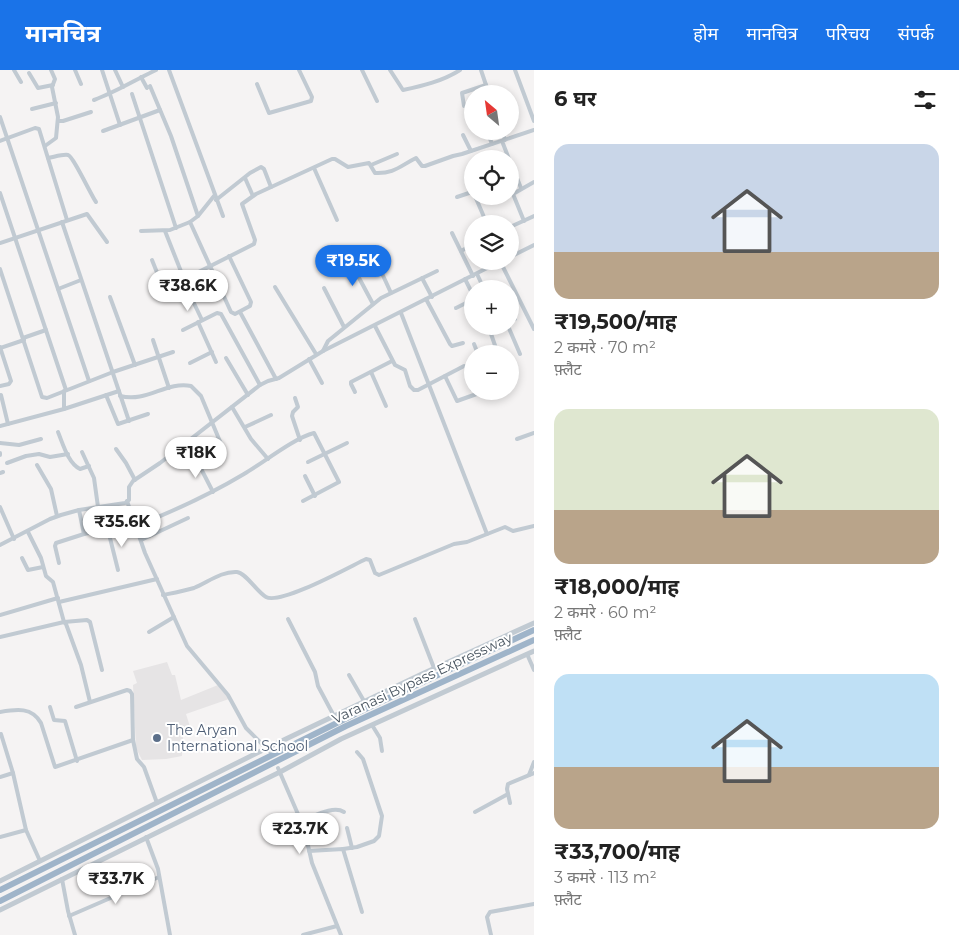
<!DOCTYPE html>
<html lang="hi">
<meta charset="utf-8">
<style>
:root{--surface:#fff;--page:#f6f6f6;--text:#222;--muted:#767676;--accent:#1a73e8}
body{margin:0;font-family:Montserrat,"Noto Sans Devanagari",sans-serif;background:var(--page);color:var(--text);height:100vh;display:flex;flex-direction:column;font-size:19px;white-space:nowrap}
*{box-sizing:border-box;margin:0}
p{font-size:16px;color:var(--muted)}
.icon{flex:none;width:28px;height:28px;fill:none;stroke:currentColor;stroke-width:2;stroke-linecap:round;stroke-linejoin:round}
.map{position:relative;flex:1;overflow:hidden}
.sheet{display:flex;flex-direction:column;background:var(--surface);width:425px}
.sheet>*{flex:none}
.needle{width:32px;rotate:331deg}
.buttons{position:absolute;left:464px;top:15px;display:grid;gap:10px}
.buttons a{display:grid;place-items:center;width:55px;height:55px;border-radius:50%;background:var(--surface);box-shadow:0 2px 8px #0003;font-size:25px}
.price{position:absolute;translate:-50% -42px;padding:0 11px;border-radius:18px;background:#fff;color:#222;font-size:16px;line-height:32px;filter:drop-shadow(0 1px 2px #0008)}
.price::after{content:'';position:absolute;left:50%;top:30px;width:15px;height:11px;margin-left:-8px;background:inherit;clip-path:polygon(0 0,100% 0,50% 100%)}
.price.current{background:var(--accent);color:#fff}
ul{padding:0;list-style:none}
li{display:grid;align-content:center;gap:10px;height:265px;padding:0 20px}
li span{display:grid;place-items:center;height:155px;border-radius:15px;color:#555}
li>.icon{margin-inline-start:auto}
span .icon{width:90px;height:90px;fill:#fffc;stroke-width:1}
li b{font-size:21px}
h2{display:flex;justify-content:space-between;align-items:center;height:60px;padding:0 20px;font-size:21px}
header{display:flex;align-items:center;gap:30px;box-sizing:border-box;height:70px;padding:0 25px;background:var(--accent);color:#fff}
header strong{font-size:24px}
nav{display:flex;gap:28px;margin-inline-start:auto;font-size:18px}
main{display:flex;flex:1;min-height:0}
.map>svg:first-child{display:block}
.education{fill:#e6e4e5}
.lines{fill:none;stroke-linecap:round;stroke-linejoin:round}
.minor{stroke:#c1cad2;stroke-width:4}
.tertiary{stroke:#c1cad2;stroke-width:5}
.trunk{stroke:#9fb4c9;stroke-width:6}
.service-dot{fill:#5c6f8a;stroke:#fff;stroke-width:2}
.labels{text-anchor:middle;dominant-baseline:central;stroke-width:4;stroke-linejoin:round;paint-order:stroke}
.street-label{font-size:14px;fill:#4a5661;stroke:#fff}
.service-label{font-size:14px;fill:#4e5e75;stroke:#fff;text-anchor:start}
</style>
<header>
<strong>मानचित्र</strong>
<nav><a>होम</a><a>मानचित्र</a><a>परिचय</a><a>संपर्क</a></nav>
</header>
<main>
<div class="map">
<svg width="534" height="865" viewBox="0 0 534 865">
<rect width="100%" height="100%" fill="#f5f3f3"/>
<polygon class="education" points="167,592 172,605 175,605 181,630 218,615 229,629 186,644 192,663 183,665 182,686 166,689 142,690 136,678 133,615 137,613 133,601"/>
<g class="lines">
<g class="minor">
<polyline points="14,0 21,12"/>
<polyline points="75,0 81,14"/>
<polyline points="102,0 120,55"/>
<polyline points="115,0 123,17"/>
<polyline points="169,0 223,146"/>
<polyline points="362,0 377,31"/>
<path d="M390 0 403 20C422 16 443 11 460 0"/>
<polyline points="481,0 489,24"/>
<polyline points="515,0 534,51"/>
<polyline points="29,3 38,18 53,15"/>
<polyline points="141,7 147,18"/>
<polyline points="257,14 269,43 311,31 312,27 299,0"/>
<polyline points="150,16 171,66 198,146"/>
<polyline points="132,24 176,158"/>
<path d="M94 30C116 22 135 10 156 0"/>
<polyline points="464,36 462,23 486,15"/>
<polyline points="32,39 56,33"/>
<polyline points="510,42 513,41"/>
<polyline points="0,47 89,311"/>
<polyline points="58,51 63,51 91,42"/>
<polyline points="103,61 160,40"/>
<polyline points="487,61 492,74"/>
<polyline points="502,61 505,70"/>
<polyline points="463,65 471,81"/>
<polyline points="0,71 35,58 39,59 67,150"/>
<polyline points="502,71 509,89"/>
<polyline points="45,76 56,68 58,47 52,17 55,9 51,0"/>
<path d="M48 88C54 87 63 84 68 85 73 86 91 125 96 132"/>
<polyline points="510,91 521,118"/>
<polyline points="371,95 397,84"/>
<polyline points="314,98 337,150"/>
<polyline points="245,108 253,126"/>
<polyline points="0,123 66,320"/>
<polyline points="214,126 198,146 190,152 231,242 235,244 250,236 251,232 229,186"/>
<polyline points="475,126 487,154"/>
<polyline points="457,127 472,122"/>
<polyline points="216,130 250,103 261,97 264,99 271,117"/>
<polyline points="524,151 513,124 534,112"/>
<polyline points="62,152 129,351"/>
<polyline points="510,157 534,146"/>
<polyline points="141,161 170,160 190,152"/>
<polyline points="165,161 184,209"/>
<polyline points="452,163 473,206"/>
<polyline points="0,173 87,144 107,172"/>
<polyline points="461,181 472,175"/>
<polyline points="510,187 534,175"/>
<polyline points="152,190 164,220"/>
<polyline points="350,191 373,234"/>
<polyline points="500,191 534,259"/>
<polyline points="0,199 42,327 47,328 113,302 173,282"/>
<polyline points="380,199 391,223"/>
<polyline points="477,204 484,219"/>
<polyline points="422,208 432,227"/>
<polyline points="465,209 472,223"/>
<polyline points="275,217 316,284"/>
<polyline points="324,218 344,257"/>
<polyline points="58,219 81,210"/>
<path d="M155 224 254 174 255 170 242 134 256 124 332 89H335L348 97 369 93 375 103C394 104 400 96 416 88L422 96H425L453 86 462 84 534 60"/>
<polyline points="110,227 135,295"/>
<polyline points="191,227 202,250"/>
<polyline points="426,229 450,274 452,276 463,273"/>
<polyline points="456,238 472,230"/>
<polyline points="240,242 276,309"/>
<polyline points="401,243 487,464"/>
<polyline points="510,251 515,249"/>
<polyline points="198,252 216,292"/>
<polyline points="375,256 395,295 405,300 410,316 414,320 418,320 464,296"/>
<polyline points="496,256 491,259 490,261 498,284"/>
<polyline points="508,256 520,284"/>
<polyline points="183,260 217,243 221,244 260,315"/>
<polyline points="23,268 46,260"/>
<polyline points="153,270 169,318"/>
<polyline points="474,274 478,284"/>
<polyline points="0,277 11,311 9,314 0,316"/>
<polyline points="0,278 24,270"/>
<polyline points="323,281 328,271 381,228 437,201"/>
<polyline points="226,288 248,325"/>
<polyline points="309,289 322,313"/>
<polyline points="190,293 212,282"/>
<polyline points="371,302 386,336"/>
<polyline points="445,306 457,331 485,321"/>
<polyline points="467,306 472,319"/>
<polyline points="355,322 351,314 351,312 392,291"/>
<polyline points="1,325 8,354"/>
<polyline points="106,325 118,354 148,344"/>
<path d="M120 326C147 333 166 311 191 316L201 326 224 381"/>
<polyline points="295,328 298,337 293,342 292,346 300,370"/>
<polyline points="232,337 251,369 268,389"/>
<polyline points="64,339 64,321"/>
<polyline points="0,356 64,339 119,321"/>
<polyline points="245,357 271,345"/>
<path d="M58 362C63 374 68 393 80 399L89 396"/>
<polyline points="517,369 534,363"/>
<polyline points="0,373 19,375 41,369"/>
<polyline points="116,379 126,393 135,410"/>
<polyline points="82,382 94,408 98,437"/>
<polyline points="0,383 0,385"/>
<polyline points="195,387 213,422"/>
<polyline points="308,392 347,373"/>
<polyline points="7,393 26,386 39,384 50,387 68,384"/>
<polyline points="37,395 51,419 57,446"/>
<polyline points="0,403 3,402"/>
<polyline points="305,406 315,426"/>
<polyline points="127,431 145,483 187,576 228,625 246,658 269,681"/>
<polyline points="0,437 14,469"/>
<polyline points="79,440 84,464"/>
<path d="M136 456C174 441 209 425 244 404 263 393 294 368 314 363L339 412 303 431"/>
<polyline points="108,460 118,500"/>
<polyline points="28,462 41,488 46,506 53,512 64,552 66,554 81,595 90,632"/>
<polyline points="141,470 188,448"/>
<polyline points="0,475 50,449 61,445 79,440 125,433 129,430 129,417 133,411 160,393 260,315 268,311 279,308 323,281 501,191"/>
<polyline points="22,488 28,500 43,497"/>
<polyline points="59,493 55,476 56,473 84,464 135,453"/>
<path d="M163 525C173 523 184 521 194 518 207 513 221 501 237 502 246 503 257 522 266 527 281 535 349 497 366 489L370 490 375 503 379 505 454 474 467 472 505 457 513 461 534 456"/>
<polyline points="59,532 157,509"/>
<polyline points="0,545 58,528"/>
<polyline points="288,549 315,602 318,616 334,646"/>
<polyline points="415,549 434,598"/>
<polyline points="149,562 174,547"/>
<polyline points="0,567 64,552 87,550 90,552 102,600"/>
<polyline points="527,584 534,600"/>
<polyline points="349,605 364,631"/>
<polyline points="50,637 54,650 65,651 77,691"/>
<polyline points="76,637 127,620 130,621 132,624 133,670"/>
<path d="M0 642C17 639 32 637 41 653L55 697 133 670 137 689 144 697 157 733"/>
<polyline points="372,655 380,668 382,681"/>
<polyline points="1,664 13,703 26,760 40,791"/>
<polyline points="278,698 304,758 312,793 341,865"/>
<polyline points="529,705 534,692"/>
<polyline points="0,707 13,703"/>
<polyline points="510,733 507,719 508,714 534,703"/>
<polyline points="475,742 508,724"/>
<path d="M301 751C313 747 333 735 344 742"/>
<polyline points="347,758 352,778"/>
<polyline points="0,767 26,760"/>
<polyline points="146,767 158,799 170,865"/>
<polyline points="343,779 357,777 374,771 379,766 382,746 363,689 357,682"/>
<polyline points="309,781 343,779 362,842"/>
<polyline points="62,809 68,841 75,865"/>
<polyline points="69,846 159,807"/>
<polyline points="303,865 337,856"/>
<polyline points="491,865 487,847 490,842 534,834"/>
</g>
<g class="tertiary">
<polyline points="0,811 267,678 422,604 534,553"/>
<polyline points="0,840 280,702 341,669 534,581"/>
</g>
<g class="trunk">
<polyline points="0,820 359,642 534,560"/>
<polyline points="0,831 346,656 534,570"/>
</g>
</g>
<circle class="service-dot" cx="157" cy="668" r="5"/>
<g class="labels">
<g class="street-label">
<text transform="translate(422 608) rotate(-25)">Varanasi Bypass Expressway</text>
</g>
<g class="service-label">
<text x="167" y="660">The Aryan<tspan x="167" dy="16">International School</tspan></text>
</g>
</g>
</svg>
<div class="buttons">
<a><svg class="needle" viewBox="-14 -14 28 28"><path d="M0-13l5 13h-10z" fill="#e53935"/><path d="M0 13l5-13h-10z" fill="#767676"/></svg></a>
<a><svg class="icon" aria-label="locate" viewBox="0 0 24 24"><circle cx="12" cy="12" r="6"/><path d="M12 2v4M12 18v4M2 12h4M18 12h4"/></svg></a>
<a><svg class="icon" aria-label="layers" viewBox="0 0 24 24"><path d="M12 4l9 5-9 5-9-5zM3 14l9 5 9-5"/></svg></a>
<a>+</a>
<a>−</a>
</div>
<b class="price current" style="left:353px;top:217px">₹19.5K</b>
<b class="price" style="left:188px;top:242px">₹38.6K</b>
<b class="price" style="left:196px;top:409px">₹18K</b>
<b class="price" style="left:122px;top:478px">₹35.6K</b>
<b class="price" style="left:300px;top:785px">₹23.7K</b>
<b class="price" style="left:116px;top:835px">₹33.7K</b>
</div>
<section class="sheet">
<h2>6 घर<svg class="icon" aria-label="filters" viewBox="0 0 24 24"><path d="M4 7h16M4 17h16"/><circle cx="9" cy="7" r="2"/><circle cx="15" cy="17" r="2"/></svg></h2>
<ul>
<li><span style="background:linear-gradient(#c9d6e8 70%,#b9a48a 0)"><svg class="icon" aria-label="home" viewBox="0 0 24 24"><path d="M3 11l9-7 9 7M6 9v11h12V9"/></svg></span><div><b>₹19,500/माह</b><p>2 कमरे · 70 m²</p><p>फ़्लैट</p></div></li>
<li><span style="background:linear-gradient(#dfe7d0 65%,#b9a48a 0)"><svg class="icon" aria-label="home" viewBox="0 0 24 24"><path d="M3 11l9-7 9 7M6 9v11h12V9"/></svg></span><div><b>₹18,000/माह</b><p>2 कमरे · 60 m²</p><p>फ़्लैट</p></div></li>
<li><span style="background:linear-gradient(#bfe0f5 60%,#b9a48a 0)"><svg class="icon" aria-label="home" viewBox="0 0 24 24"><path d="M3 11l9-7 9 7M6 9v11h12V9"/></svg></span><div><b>₹33,700/माह</b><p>3 कमरे · 113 m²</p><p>फ़्लैट</p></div></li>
</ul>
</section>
</main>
